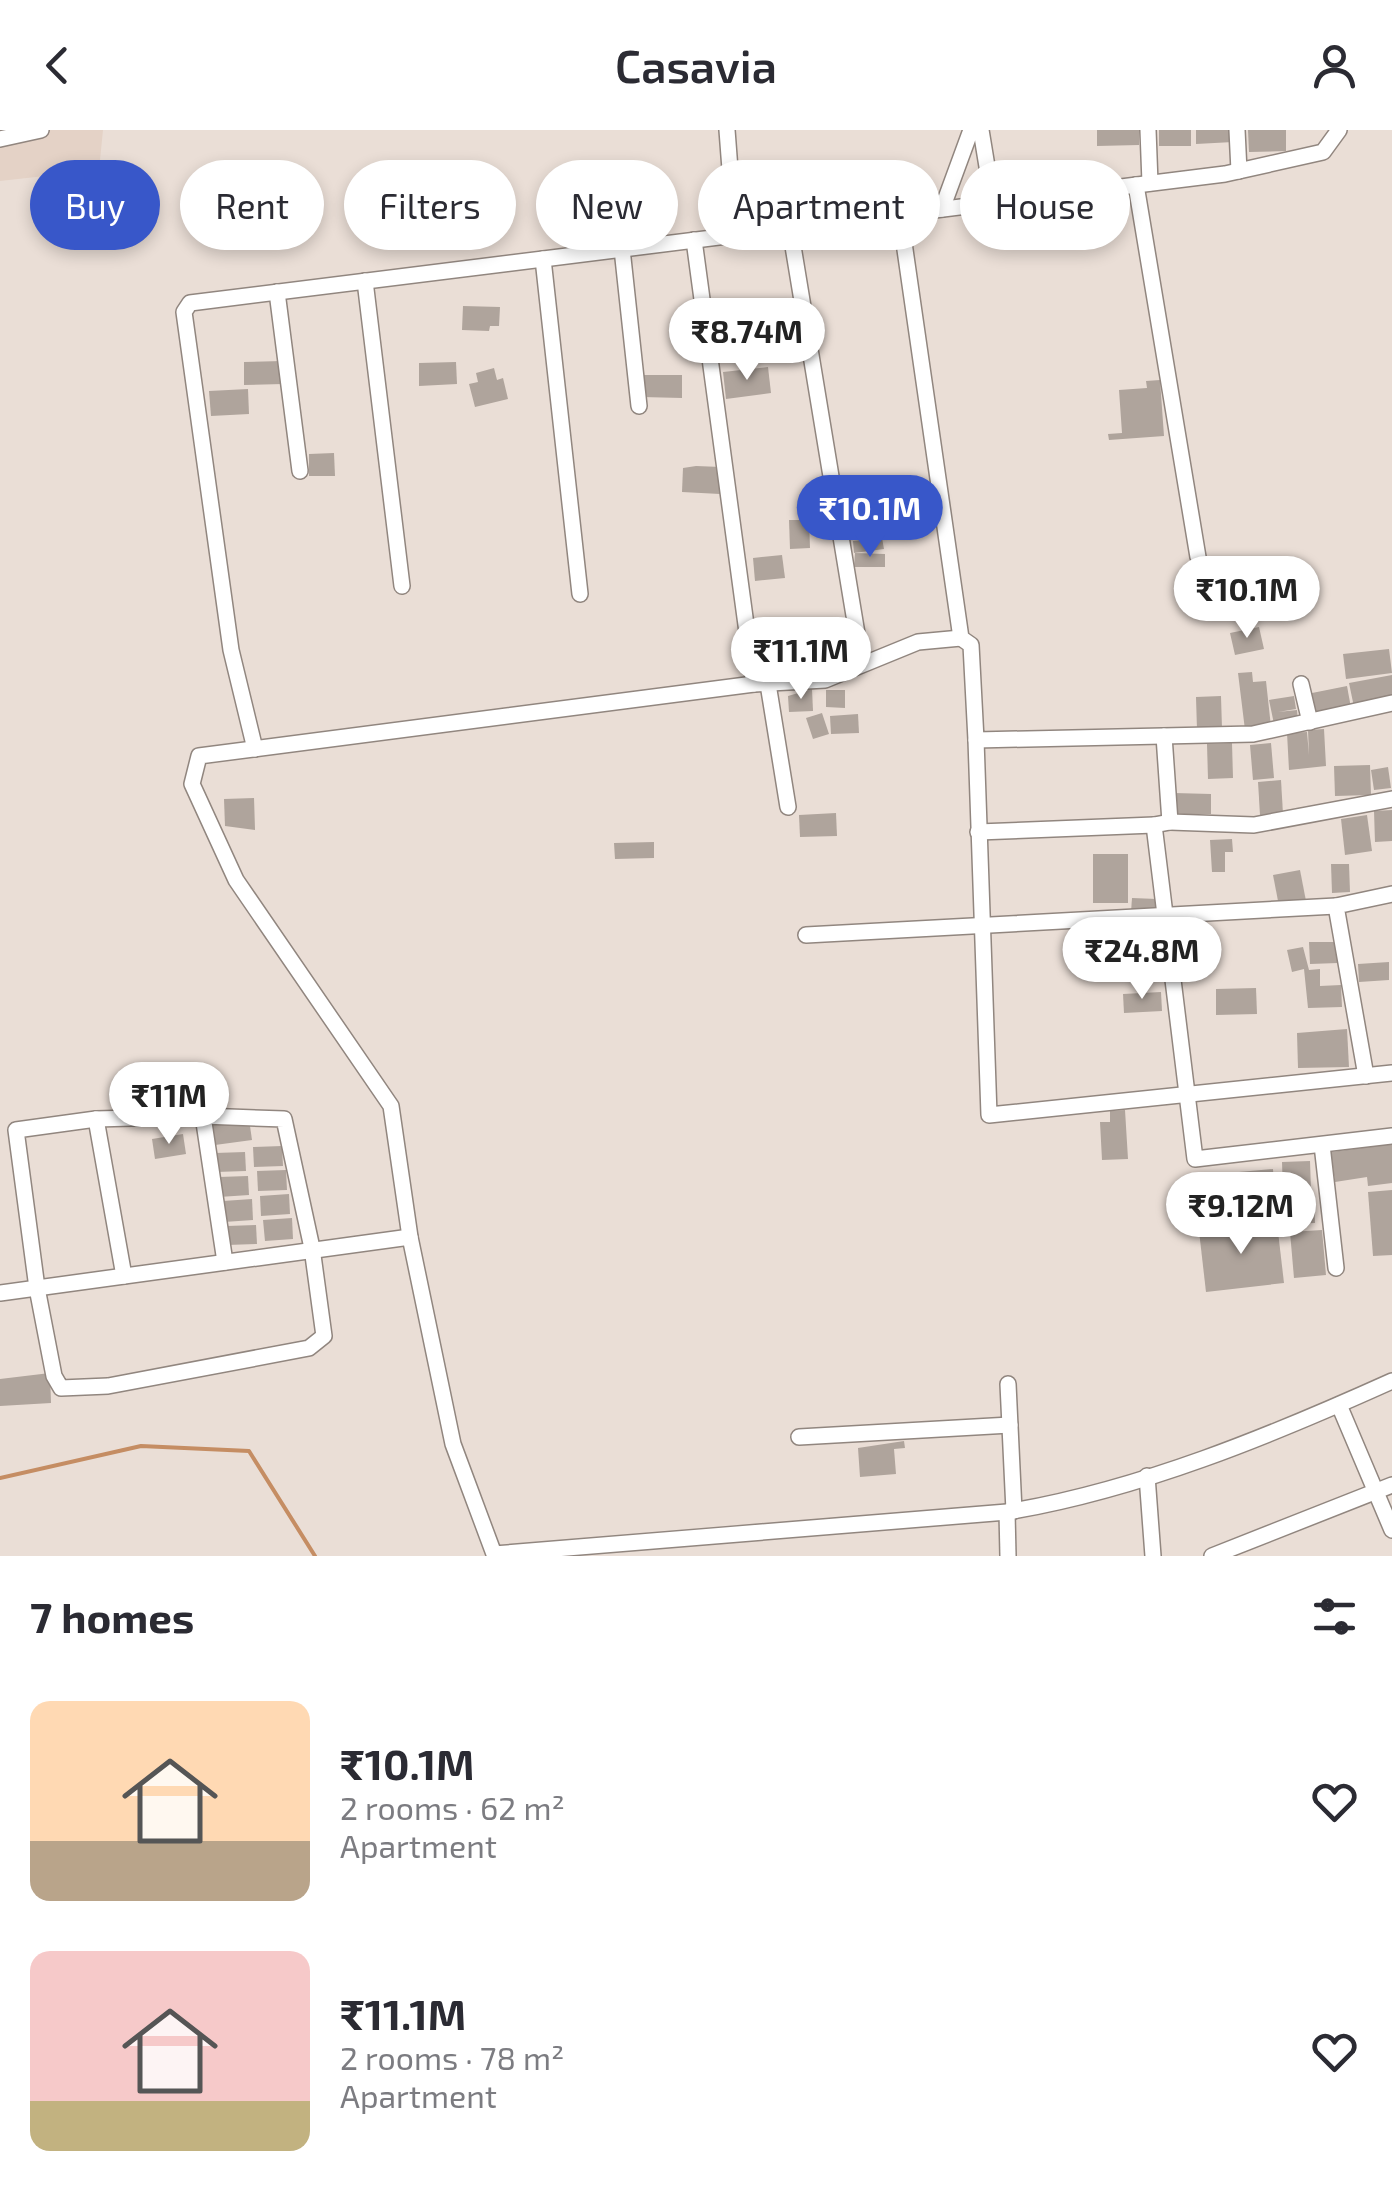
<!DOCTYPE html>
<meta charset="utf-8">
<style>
:root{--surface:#fff;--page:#f2f2f3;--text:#2b2b33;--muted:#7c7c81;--accent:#3857c9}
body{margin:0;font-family:"Exo 2",sans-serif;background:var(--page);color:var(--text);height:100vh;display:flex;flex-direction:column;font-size:38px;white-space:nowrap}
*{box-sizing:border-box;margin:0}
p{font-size:32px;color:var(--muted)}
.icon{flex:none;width:55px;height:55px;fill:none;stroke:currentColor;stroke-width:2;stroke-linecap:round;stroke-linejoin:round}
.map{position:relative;height:1426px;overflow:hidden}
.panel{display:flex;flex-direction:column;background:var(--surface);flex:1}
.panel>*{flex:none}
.guide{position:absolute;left:30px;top:30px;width:1332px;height:90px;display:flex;gap:20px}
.price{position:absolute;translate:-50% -85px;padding:0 22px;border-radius:35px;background:#fff;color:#222;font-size:32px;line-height:65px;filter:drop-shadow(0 2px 5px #0008)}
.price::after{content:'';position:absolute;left:50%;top:60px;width:30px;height:22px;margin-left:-15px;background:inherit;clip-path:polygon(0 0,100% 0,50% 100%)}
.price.active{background:var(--accent);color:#fff}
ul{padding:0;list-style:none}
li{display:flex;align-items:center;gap:30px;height:250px;padding:0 30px}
li span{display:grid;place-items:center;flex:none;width:280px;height:200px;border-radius:20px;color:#555}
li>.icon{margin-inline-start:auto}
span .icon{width:120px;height:120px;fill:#fffc;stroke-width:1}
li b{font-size:42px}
h2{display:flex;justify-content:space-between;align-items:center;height:120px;padding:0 30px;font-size:42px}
.pill{padding:0 35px;border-radius:45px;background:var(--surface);box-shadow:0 5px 15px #0003;font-size:35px;line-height:90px}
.pill.active{background:var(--accent);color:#fff}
header{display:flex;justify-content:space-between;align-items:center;height:130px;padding:0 30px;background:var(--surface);font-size:45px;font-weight:600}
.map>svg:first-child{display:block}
.built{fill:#e4d2c6}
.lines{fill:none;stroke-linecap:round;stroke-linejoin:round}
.stream{stroke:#c58d63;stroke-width:4}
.building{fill:#afa49c}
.minor-casing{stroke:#91867f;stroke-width:18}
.minor{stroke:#fff;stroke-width:15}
</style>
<header><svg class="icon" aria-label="back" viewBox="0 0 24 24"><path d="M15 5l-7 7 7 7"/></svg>Casavia<svg class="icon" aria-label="person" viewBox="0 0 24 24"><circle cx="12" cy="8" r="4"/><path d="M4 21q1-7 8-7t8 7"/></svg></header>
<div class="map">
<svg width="1392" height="1426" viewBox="0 0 1392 1426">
<rect width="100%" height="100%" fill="#eaded6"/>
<polygon class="built" points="0,0 103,0 99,40 0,51"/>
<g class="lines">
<polyline class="stream" points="0,1348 141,1316 249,1321 315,1426"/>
</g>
<g class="building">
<polygon points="1097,0 1139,0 1139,15 1097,16"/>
<rect x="1159" y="0" width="32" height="16"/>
<polygon points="1196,0 1233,0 1233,12 1196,14"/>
<polygon points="1248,0 1286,0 1286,21 1249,22"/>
<polygon points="761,175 788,175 789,201 762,201"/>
<polygon points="463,176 500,177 499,196 490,196 489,201 462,200"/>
<polygon points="757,187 760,202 720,209 717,194"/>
<polygon points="282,231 283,254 244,255 244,232"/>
<polygon points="456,232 457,254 419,256 419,233"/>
<polygon points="768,237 771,263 726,269 723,242"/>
<polygon points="494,238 497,250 503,248 508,269 475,277 469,254 478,252 476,243"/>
<polygon points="642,245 682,245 682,268 642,267"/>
<polygon points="1160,250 1164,306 1109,310 1108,304 1122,303 1119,260 1147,258 1146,251"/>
<polygon points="248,259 249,284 211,286 209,261"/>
<polygon points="334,323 335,346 309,346 309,324"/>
<polygon points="696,336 721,337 720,364 682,362 683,338"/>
<polygon points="789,390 809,390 810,418 790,419"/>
<polygon points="882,408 884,419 854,423 853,411"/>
<polygon points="855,423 885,424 885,437 854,437"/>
<polygon points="782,425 785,448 755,451 753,428"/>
<polygon points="1259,497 1264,519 1235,525 1230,503"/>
<polygon points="1389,519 1392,543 1346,549 1343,524"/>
<polygon points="1252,542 1253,552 1266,551 1271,597 1245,600 1238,543"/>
<polygon points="1392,545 1392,565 1354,577 1349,553"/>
<polygon points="1347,556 1351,578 1312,586 1307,564"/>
<polygon points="812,559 813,581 789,582 788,566"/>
<polygon points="826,560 845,560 845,578 826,577"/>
<polygon points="1221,566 1222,599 1197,600 1196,567"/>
<polygon points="1294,566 1296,579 1278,582 1297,580 1298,592 1274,594 1269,570"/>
<polygon points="822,583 829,604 813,609 806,588"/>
<polygon points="858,584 859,603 831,604 830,586"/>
<polygon points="1324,599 1326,636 1289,640 1287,603 1307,602 1309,625 1308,600"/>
<polygon points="1232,613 1233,648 1208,649 1207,614"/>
<polygon points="1271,613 1274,648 1253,650 1250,615"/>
<polygon points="1370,635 1371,665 1335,666 1334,636"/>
<polygon points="1388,637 1391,658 1374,660 1371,640"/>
<polygon points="1281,650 1283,684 1260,685 1258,652"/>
<polygon points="1174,663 1211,664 1211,684 1173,684"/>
<polygon points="254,668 255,700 225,696 224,669"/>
<polygon points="1392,680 1392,711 1375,712 1374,681"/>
<polygon points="836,683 837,706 800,707 799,685"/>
<polygon points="1367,685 1372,721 1345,725 1341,689"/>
<polygon points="1232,709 1233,722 1225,722 1225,742 1212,742 1210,710"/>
<polygon points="654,712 654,728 615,729 614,713"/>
<rect x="1093" y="724" width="35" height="49"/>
<polygon points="1331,734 1349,734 1350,762 1332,763"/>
<polygon points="1300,740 1306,771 1279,776 1273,745"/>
<polygon points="1132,768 1157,769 1156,783 1131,782"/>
<polygon points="1309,812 1338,812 1338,833 1310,834"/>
<polygon points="1303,817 1309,840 1320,839 1320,856 1341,855 1342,877 1308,878 1304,839 1292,842 1287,820"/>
<polygon points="1389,832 1389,850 1359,852 1358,834"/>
<polygon points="1256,858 1257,884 1216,885 1216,859"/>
<polygon points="1161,862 1162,881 1124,883 1123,864"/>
<polygon points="1347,899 1349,937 1298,938 1297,903"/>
<polygon points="1125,980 1128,1029 1102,1030 1100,992 1110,992 1110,981"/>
<polygon points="249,989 252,1010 215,1015 212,993"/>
<polygon points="183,1004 186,1024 155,1029 152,1009"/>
<polygon points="1392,1014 1392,1053 1368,1056 1367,1047 1335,1052 1331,1022"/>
<polygon points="282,1016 283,1036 254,1037 253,1017"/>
<polygon points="245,1022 246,1041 216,1042 215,1023"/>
<polygon points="1310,1031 1311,1060 1283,1061 1282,1032"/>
<polygon points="1273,1039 1276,1083 1210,1089 1206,1045"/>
<polygon points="286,1040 287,1060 258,1061 257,1041"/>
<polygon points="248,1046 249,1065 219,1067 219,1047"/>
<polygon points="1392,1060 1392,1125 1373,1126 1368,1062"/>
<polygon points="289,1064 290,1084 261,1086 260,1066"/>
<polygon points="1285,1064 1314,1064 1315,1093 1286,1094"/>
<polygon points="252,1069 253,1090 224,1092 223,1071"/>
<polygon points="292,1088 293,1109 265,1111 263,1090"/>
<polygon points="1277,1093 1284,1153 1206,1162 1199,1101"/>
<polygon points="256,1095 257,1114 227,1115 227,1096"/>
<polygon points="1322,1100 1326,1145 1294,1148 1290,1102"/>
<polygon points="50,1243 51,1273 0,1276 0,1249"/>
<polygon points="904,1311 905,1318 894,1319 896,1344 860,1347 858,1318"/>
</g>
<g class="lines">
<g class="minor-casing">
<g id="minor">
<polyline points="727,0 735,105"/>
<polyline points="981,0 993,73"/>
<polyline points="1148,0 1150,53"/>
<polyline points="1237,0 1239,41"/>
<polyline points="0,9 41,0"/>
<polyline points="1136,55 1198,427"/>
<polyline points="942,79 971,0"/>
<polyline points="900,85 961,508 971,515 976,610 1253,604 1392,573"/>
<polyline points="790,98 862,534"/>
<polyline points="694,110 754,554 825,550 918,512 961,508"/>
<polyline points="622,119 639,276"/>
<polyline points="543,129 580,464"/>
<polyline points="365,151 402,456"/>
<polyline points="277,162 300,341"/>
<path d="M754 554 199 626 192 654 236 750 391 976 410 1107 453 1314 494 1424 1007 1382C1139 1360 1270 1306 1392 1251"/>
<polyline points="768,554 788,677"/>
<polyline points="1301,554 1310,592"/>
<polyline points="1164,606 1170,692 1254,695 1392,669"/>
<polyline points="976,610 989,985 1392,943"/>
<polyline points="255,619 231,520 184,182 190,173 1225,44 1323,22 1339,0"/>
<polyline points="1170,692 1154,695 1195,1029 1392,1006"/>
<polyline points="978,702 1154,695"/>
<polyline points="806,805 1336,776"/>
<polyline points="1366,946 1336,776 1392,764"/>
<polyline points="203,986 96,989 16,1000 37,1158 54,1246 61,1258 108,1256 309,1218 324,1206 312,1118 284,989 203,986 225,1132"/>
<polyline points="96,989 124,1146"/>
<polyline points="1322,1015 1336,1138"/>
<polyline points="0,1163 410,1107"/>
<polyline points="1008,1254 1014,1381"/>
<polyline points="1339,1275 1392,1400"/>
<polyline points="799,1307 1010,1295"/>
<polyline points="1147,1346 1153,1426"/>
<polyline points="1007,1382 1008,1426"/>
<polyline points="1212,1426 1392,1355"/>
</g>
</g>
<use href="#minor" class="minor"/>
</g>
</svg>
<b class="price" style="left:747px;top:253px">₹8.74M</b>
<b class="price active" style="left:870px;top:430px">₹10.1M</b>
<b class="price" style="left:1247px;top:511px">₹10.1M</b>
<b class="price" style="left:801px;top:572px">₹11.1M</b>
<b class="price" style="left:1142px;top:872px">₹24.8M</b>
<b class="price" style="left:169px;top:1017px">₹11M</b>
<b class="price" style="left:1241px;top:1127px">₹9.12M</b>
<div class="guide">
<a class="pill active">Buy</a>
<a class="pill">Rent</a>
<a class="pill">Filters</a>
<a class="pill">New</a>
<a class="pill">Apartment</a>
<a class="pill">House</a>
</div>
</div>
<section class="panel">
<h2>7 homes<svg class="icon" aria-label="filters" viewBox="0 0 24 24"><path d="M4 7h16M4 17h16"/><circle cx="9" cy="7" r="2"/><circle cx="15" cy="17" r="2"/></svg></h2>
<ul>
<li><span style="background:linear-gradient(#ffd9b3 70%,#b9a48a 0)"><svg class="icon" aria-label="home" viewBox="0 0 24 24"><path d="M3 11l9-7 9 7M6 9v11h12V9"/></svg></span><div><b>₹10.1M</b><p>2 rooms · 62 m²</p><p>Apartment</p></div><svg class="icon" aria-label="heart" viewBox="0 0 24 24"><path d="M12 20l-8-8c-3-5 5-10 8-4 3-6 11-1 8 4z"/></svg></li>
<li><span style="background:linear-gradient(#f6c9c9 75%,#c2b280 0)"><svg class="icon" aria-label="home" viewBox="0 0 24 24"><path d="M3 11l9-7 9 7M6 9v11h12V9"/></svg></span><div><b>₹11.1M</b><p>2 rooms · 78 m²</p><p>Apartment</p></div><svg class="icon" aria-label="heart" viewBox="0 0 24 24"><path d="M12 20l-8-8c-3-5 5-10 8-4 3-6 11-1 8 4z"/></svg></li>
</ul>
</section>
